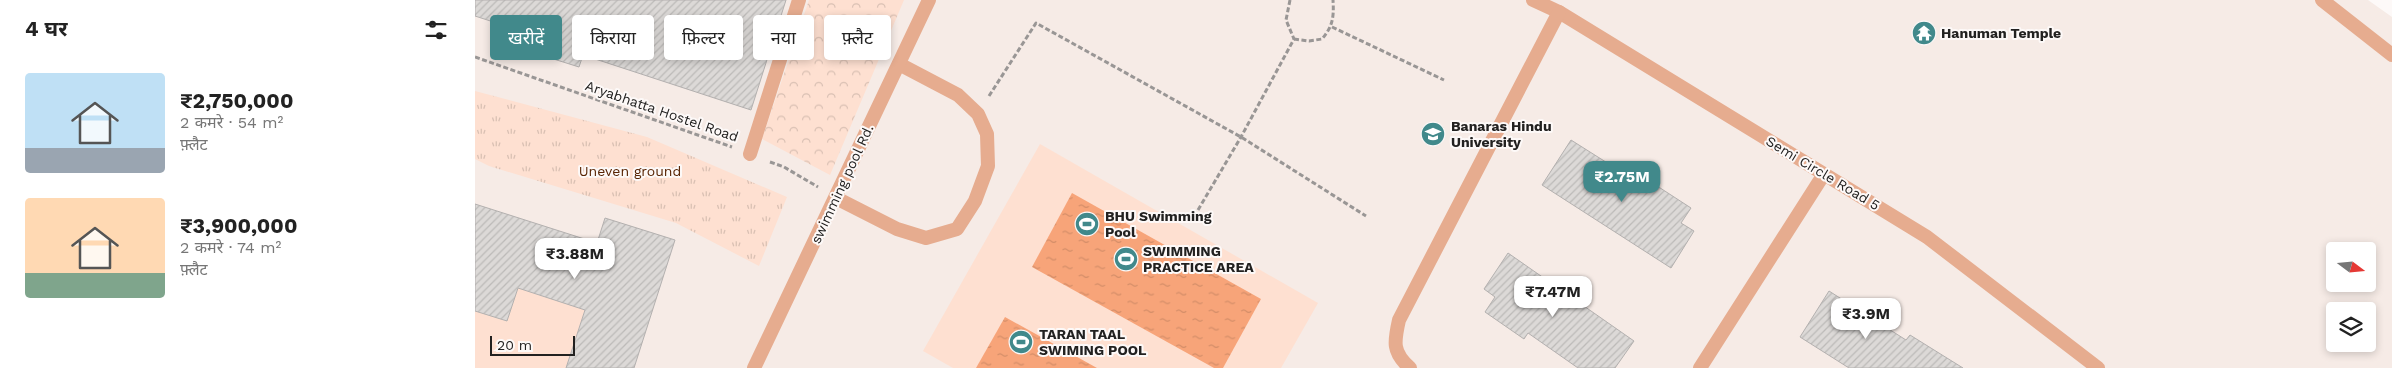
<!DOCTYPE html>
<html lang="hi">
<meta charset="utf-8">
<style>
:root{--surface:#fff;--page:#f6f6f6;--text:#222;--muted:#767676;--accent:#41898b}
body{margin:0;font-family:"Work Sans","Noto Sans Devanagari",sans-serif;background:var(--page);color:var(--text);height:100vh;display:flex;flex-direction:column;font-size:19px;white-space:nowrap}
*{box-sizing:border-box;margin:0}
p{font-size:16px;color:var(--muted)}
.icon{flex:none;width:28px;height:28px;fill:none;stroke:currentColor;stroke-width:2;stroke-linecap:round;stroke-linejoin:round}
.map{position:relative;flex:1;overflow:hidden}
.drawer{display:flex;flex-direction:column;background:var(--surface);width:475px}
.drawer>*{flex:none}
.guide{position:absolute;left:15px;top:15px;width:475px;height:45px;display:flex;gap:10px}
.needle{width:32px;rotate:106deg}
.controls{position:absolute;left:1851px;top:242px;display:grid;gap:10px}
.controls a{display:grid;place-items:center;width:50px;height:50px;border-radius:5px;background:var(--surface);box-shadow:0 2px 8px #0003;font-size:25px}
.scale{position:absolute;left:15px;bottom:12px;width:85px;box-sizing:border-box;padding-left:5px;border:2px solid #222120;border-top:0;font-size:14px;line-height:18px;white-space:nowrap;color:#222120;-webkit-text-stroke:4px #fdf9f8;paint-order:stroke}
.price{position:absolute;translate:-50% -42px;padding:0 11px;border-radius:10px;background:#fff;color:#222;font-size:16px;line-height:32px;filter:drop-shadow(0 1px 2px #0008)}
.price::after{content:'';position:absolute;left:50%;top:30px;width:15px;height:11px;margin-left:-8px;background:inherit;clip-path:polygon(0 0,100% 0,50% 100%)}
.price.on{background:var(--accent);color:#fff}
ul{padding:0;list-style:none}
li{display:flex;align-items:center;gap:15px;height:125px;padding:0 25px}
li span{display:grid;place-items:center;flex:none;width:140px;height:100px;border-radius:5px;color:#555}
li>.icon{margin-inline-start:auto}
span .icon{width:60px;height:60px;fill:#fffc;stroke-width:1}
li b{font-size:21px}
h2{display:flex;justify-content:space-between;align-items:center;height:60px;padding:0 25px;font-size:21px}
.tag{padding:0 18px;border-radius:5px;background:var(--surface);box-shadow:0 2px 8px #0003;font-size:18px;line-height:45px}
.tag.on{background:var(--accent);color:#fff}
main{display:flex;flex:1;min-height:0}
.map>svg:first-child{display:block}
.built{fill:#f6ebe6;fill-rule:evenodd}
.forest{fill:url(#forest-crowns)}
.park{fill:url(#park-tufts)}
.garden{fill:#fee0d1}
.water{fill:url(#water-ripples)}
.building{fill:url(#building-hatch);stroke:#b3b0af}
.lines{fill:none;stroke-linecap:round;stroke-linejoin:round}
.path{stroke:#999695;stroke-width:3;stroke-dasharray:5 2.5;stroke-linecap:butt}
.service{stroke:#e6ac8f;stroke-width:14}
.labels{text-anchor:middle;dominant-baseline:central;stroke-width:4;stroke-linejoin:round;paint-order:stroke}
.poi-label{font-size:14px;font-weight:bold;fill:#222120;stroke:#fdf9f8;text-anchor:start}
.street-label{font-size:14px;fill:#222120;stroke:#fdf9f8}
.park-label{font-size:14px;fill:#582403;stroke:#fdf9f8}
</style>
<main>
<section class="drawer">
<h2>4 घर<svg class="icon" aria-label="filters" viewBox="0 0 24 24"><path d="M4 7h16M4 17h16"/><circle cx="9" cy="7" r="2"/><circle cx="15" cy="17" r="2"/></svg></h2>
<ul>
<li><span style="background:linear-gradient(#bfe0f5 75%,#9aa5b1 0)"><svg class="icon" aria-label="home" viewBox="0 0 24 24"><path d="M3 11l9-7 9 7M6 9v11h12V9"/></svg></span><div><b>₹2,750,000</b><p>2 कमरे · 54 m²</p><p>फ़्लैट</p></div></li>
<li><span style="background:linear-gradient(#ffd9b3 75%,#7fa58c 0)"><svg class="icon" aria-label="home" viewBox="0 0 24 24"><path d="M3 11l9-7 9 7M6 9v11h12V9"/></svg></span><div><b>₹3,900,000</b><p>2 कमरे · 74 m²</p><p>फ़्लैट</p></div></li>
</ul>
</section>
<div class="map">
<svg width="1917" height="368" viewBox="0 0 1917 368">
<defs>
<pattern id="forest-crowns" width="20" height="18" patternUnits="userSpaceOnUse" patternTransform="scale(1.25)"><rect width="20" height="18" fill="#fee0d1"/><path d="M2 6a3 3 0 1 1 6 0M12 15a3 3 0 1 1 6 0" fill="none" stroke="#d9c0b3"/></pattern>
<pattern id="park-tufts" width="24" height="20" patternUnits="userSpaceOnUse" patternTransform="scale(1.25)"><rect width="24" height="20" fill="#fee0d1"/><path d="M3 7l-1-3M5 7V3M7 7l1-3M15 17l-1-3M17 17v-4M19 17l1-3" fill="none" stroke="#d9c0b3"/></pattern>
<pattern id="water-ripples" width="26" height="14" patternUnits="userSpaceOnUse" patternTransform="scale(1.25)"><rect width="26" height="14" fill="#f7a479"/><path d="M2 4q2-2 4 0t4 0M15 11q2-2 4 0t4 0" fill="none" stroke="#d38d68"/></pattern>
<pattern id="building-hatch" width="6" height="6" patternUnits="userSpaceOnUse" patternTransform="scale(1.25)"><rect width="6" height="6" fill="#dcd9d7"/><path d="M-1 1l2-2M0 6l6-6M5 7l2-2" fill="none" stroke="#bcbab8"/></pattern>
</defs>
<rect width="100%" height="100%" fill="#fdf9f8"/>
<path class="built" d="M0 0H1893L1917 17V368H0ZM1860 251H1892V284H1860ZM1860 311H1892V344H1860Z"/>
<polygon class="forest" points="334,0 429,0 355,175 287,139"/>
<polygon class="park" points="0,91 172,137 312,197 284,266 201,223 14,166 0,159"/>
<g class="garden">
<polygon points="565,144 843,303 806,368 478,368 448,351"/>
<polygon points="43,288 110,310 91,368 0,368 0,311 32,321"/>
</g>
<g class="water">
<polygon points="597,193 786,299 748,368 739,368 557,267"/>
<polygon points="530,317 622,368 501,368"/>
</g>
<g class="building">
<polygon points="0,0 311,0 276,110 108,55 104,67 69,56 74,40 0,16"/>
<polygon points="1096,140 1172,188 1176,182 1216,208 1206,223 1219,231 1196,268 1067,185"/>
<polygon points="0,204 122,243 130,218 200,240 159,368 91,368 110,310 43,288 32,321 0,311"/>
<polygon points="1033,253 1159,341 1140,368 1103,368 1053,333 1049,339 1010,312 1020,297 1009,289"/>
<polygon points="1354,291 1431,340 1435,335 1488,368 1374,368 1325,337"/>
</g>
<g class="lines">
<g class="path">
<polyline points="815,0 811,20 819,39"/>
<polyline points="857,27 969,80"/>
<path d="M819 39 834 41 847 39C858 26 859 17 858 0"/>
<polyline points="0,57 257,147"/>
<polyline points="514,96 561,23 766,137 891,216"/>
<polyline points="295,162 309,167 343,187"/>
<polyline points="723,210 766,137 819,39"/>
</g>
<g class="service">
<polyline points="1058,0 1084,12 1452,237 1623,368"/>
<polyline points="1847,0 1917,55"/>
<polyline points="275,154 324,0"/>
<polyline points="361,198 422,229 451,238 482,229 500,201 513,166 512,134 503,114 483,95 424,64"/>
<polyline points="279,368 454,0"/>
<path d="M935 368C917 352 919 342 924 320L1084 12"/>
<polyline points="1225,368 1349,174"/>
</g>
</g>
<defs>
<g id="temple-disc" transform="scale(1.25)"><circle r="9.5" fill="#41898b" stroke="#fdf9f8"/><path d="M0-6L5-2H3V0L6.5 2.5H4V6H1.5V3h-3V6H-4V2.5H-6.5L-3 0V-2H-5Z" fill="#fff"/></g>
<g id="university-disc" transform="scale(1.25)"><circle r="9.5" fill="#41898b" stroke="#fdf9f8"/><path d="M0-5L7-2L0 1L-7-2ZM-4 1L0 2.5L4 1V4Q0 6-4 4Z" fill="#fff"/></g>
<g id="stadium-disc" transform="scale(1.25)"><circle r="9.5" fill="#41898b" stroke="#fdf9f8"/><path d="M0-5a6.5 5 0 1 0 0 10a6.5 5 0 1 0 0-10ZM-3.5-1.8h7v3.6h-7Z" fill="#fff"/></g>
</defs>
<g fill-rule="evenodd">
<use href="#temple-disc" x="1449" y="33"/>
<use href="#university-disc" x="958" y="134"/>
<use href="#stadium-disc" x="612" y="224"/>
<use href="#stadium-disc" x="651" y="259"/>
<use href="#stadium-disc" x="546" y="342"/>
</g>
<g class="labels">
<g class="poi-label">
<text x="1466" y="33">Hanuman Temple</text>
<text x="976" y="126">Banaras Hindu<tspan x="976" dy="16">University</tspan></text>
<text x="630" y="216">BHU Swimming<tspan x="630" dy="16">Pool</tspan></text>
<text x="668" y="251">SWIMMING<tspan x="668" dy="16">PRACTICE AREA</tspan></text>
<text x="564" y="334">TARAN TAAL<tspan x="564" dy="16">SWIMING POOL</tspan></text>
</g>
<g class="street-label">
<text transform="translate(187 111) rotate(19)">Aryabhatta Hostel Road</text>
<text transform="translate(1348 173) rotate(31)">Semi Circle Road 5</text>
<text transform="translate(367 184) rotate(-65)">swimming pool Rd.</text>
</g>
<g class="park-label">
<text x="155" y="171">Uneven ground</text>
</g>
</g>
</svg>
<div class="controls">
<a><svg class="needle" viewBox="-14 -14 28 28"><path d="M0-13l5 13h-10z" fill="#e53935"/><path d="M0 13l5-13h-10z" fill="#767676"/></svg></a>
<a><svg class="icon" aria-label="layers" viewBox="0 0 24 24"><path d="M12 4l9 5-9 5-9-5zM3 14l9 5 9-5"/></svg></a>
</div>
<div class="scale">20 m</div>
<b class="price on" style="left:1147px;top:203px">₹2.75M</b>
<b class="price" style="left:100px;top:280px">₹3.88M</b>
<b class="price" style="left:1078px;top:318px">₹7.47M</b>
<b class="price" style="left:1391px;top:340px">₹3.9M</b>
<div class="guide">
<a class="tag on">खरीदें</a>
<a class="tag">किराया</a>
<a class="tag">फ़िल्टर</a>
<a class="tag">नया</a>
<a class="tag">फ़्लैट</a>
</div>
</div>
</main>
